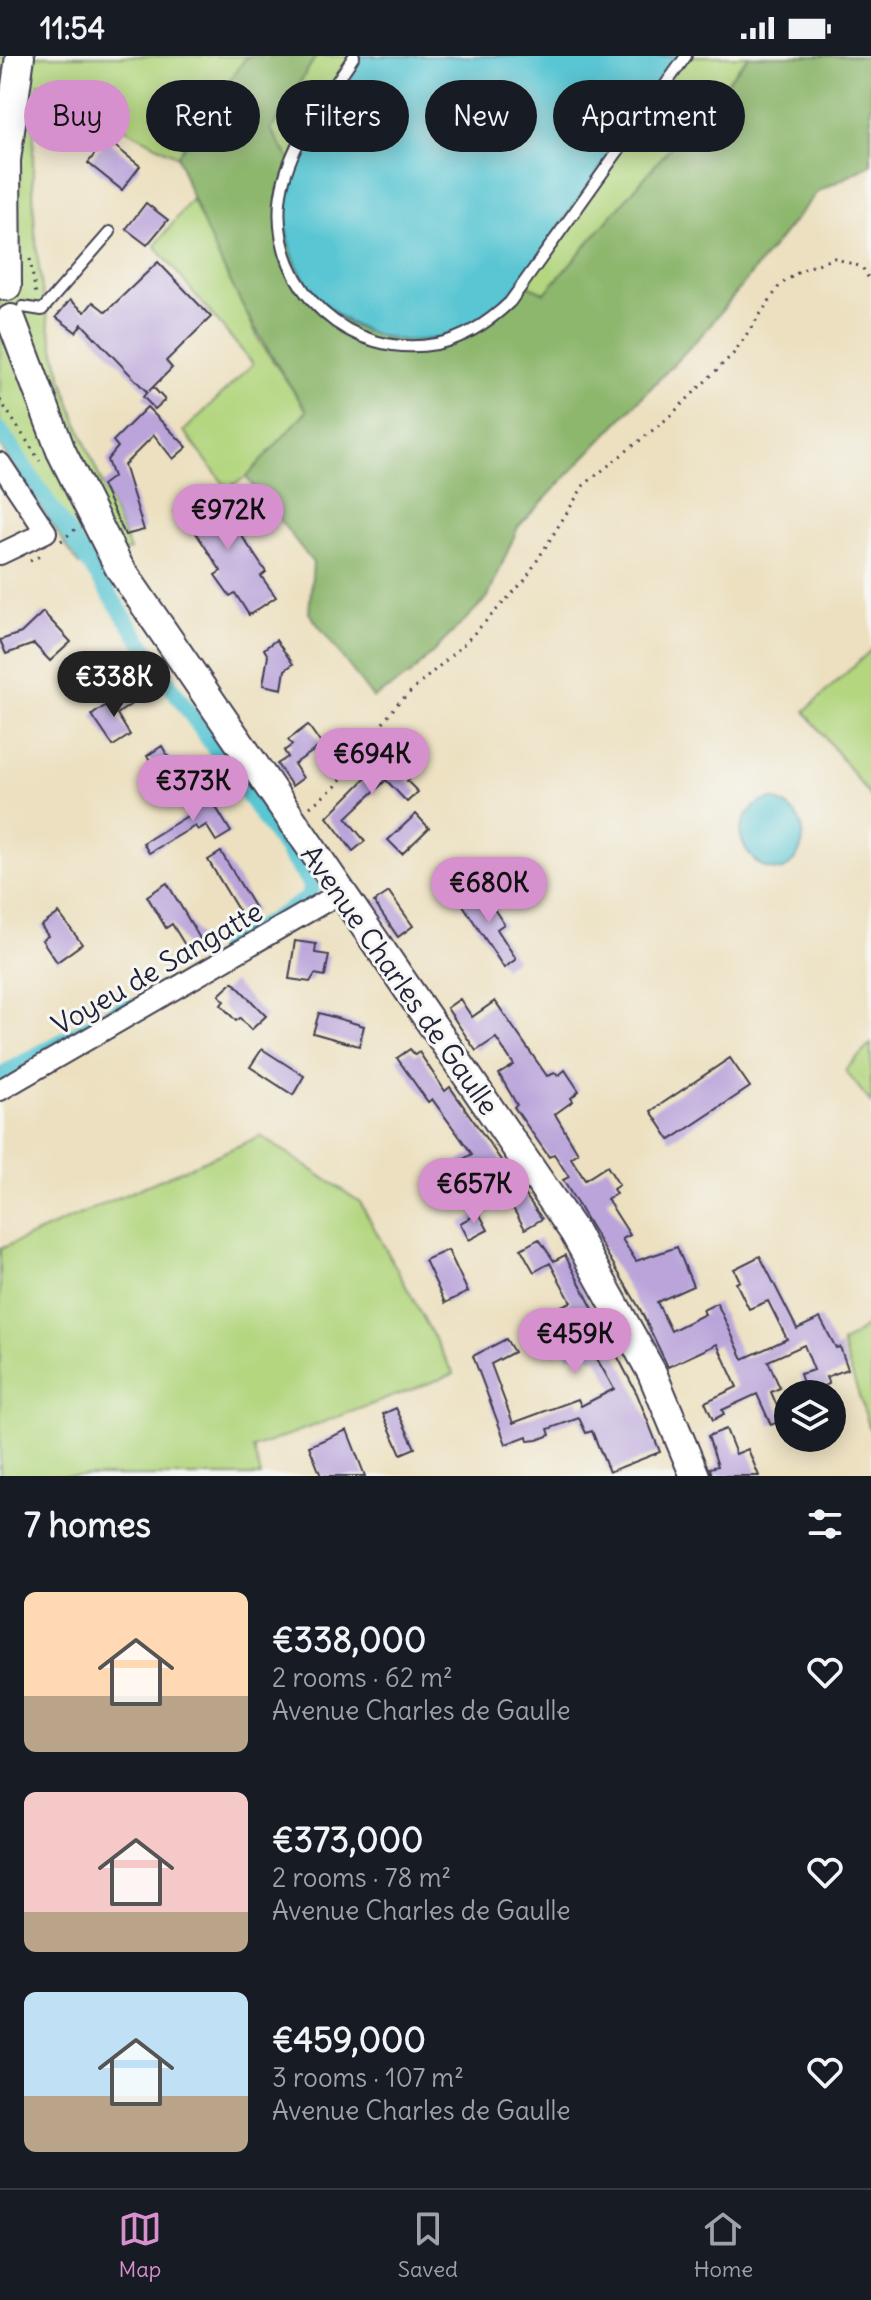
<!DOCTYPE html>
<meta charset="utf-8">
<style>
:root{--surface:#171b24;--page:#20242c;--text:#f1f3f6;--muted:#9ea1a6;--line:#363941;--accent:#d690ce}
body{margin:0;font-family:Delius,sans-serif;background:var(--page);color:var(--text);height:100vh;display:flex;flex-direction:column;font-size:30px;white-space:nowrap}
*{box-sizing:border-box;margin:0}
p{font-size:26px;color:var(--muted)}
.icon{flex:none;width:44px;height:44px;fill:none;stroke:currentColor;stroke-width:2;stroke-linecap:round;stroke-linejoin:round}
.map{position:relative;height:1420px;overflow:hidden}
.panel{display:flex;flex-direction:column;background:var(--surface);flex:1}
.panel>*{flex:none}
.hud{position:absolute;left:24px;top:24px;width:824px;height:72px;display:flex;gap:16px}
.fabs{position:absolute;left:774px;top:1324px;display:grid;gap:16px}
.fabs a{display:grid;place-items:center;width:72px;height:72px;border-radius:50%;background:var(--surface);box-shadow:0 4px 20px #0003;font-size:40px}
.price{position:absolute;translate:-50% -68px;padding:0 18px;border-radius:28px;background:var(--accent);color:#111;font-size:26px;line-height:52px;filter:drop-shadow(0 2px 4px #0008)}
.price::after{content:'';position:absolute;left:50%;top:48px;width:24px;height:18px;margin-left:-12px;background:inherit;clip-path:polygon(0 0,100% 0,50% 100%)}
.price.current{background:#222;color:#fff}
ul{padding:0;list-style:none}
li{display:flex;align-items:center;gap:24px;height:200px;padding:0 24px}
li span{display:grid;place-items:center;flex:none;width:224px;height:160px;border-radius:12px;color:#555}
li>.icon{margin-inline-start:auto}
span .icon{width:96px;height:96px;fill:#fffc;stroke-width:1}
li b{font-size:34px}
h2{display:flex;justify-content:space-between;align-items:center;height:96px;padding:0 24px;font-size:34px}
.chip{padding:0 28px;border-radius:36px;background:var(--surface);box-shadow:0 4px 20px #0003;font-size:28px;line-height:72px}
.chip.current{background:var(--accent);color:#111}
.status{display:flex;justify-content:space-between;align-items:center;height:56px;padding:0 40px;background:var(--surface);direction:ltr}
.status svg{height:22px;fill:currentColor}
.menu{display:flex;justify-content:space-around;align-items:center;height:112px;border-top:2px solid var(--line);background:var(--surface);font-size:22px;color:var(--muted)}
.menu a{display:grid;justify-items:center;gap:4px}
.menu .current{color:var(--accent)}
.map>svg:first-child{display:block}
.green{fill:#b3d67f;stroke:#6a7c5d;stroke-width:2}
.forest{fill:#8eb76e;stroke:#586c54;stroke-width:2}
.water{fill:#5ac6d3;stroke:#3e7487;stroke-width:2}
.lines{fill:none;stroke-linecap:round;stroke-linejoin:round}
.canal{stroke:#5ac6d3;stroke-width:16}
.building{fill:#baa4da}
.service-casing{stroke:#403e4f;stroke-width:14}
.minor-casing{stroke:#403e4f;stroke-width:24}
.secondary-casing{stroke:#403e4f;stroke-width:32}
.path{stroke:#403e4f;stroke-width:3;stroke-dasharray:2 6;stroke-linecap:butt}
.service{stroke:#fff;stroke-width:10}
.minor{stroke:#fff;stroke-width:20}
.secondary{stroke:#fff;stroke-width:28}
.labels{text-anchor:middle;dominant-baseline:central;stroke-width:6;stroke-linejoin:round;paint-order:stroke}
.street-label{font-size:28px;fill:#22223b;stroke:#f6f6f2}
</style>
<div class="status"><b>11:54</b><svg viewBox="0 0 49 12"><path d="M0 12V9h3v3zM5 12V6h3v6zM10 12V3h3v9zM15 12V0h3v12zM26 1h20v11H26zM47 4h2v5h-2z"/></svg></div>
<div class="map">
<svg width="871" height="1420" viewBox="0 0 871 1420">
<rect width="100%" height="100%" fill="#f6f6f2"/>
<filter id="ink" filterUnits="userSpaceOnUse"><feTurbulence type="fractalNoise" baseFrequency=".0125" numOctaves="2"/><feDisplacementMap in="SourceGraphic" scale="16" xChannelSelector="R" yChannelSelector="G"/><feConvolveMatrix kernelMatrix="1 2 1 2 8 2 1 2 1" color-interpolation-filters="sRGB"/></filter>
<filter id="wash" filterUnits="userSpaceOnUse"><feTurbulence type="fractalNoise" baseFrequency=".006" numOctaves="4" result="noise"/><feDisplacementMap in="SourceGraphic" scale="32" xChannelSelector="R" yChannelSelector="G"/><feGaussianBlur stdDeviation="1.8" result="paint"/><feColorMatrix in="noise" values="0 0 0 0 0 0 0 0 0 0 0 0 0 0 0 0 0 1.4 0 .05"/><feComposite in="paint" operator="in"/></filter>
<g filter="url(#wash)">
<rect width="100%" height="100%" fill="#ece0c0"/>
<g class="green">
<path d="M0 0H247L177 100 39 27C27 118 33 210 56 300 73 366 104 430 130 494L79 509 0 390Z"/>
<polygon points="316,0 361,0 294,110 271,74"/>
<polygon points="679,0 749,0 545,238 521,226"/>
<polygon points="192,143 260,286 307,355 246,421 227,432 184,375 253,308 155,190"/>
<polygon points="871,594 871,741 805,655"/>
<polygon points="871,988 871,1047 845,1014"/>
<polygon points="261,1080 360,1146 454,1318 253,1392 261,1420 0,1420 0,1193"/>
<polygon points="871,1267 871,1376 842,1288"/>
</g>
<path class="forest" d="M247 0H316L271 74 294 110C276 171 295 249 362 274 374 279 392 277 405 277 425 278 447 283 465 273 486 261 505 243 521 226L545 237 749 0H871V109L817 136 707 273 518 471 488 541 410 619 373 642 309 557 313 507 246 421 307 355C253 276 208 191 177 100Z"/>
<g class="water">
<path d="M361 0H679L521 226C500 249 480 269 449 279 362 306 273 228 286 138 293 89 335 42 361 0Z"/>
<path d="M772 743C808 755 814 791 784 814 760 816 745 799 740 777 744 760 754 746 772 743Z"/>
</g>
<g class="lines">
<g class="canal">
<polyline points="0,374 172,632 312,831 307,843 224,893"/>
<polyline points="0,1019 128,949"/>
</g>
</g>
<g id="blocks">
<g class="building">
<polygon points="106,83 140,110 122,134 88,107"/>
<polygon points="146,147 168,164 147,189 126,173"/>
<polygon points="158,206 211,261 166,305 172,312 149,335 153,331 165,344 155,353 143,341 147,336 82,268 76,276 56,261 70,244 85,256 93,246 106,256"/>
<polygon points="147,351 187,391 173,403 154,379 124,409 144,474 125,479 102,429 113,421 107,404 118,391 113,385"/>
<polygon points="205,433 220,454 223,452 266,516 261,520 276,541 249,559 235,537 230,540 215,519 221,515 186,462 181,466 174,456"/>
<polygon points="43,556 71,586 50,605 34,588 6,598 0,584 21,577"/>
<polygon points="276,584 293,608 285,614 282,633 263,629 268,600 264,593"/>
<polygon points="125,636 133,647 117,658 130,679 113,690 92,659"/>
<polygon points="308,669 322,689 294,708 303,722 292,730 277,708 288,701 284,695 292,689 288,684"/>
<polygon points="162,690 185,730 161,746 152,732 158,728 149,715 155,711 147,700"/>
<polygon points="399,700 415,716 407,725 418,736 407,746 386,724 346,762 365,785 353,795 327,761 386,702 391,707"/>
<polygon points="206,735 231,776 216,785 206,769 198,774 195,770 149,797 143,787 189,759 183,749"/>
<polygon points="416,758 429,772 402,798 388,784"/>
<polygon points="221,796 256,854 243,862 208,804"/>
<polygon points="167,827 202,886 188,894 172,868 166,872 147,840"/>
<polygon points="480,832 504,868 497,873 516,903 504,912 461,846"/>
<polygon points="389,836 413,870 398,881 374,846"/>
<polygon points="59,857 82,888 57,906 42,884 48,880 41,870"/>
<polygon points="295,885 316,888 315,897 329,899 325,920 315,918 310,926 289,923"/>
<polygon points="233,926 266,960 251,974 240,962 236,965 221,949 224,945 219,939"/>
<polygon points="460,943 472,961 495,945 547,1020 555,1017 558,1020 565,1014 579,1035 571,1042 573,1045 555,1058 578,1097 571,1102 585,1124 607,1110 619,1129 613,1133 616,1138 607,1143 630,1179 622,1183 636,1205 677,1191 693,1230 657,1246 671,1275 705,1258 703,1254 717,1247 743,1303 787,1283 768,1245 749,1253 736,1227 740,1225 734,1213 760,1200 797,1273 820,1262 836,1292 840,1291 848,1313 826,1321 829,1328 806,1336 800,1318 814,1314 804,1289 768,1305 780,1332 771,1336 783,1364 771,1369 757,1338 722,1354 724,1358 713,1364 705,1346 737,1331 717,1288 668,1311 640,1253 563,1124 569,1121 554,1098 549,1101 514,1051 517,1049 499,1018 514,1009 496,982 476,995 447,952"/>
<polygon points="319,957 364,970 359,990 313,977"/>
<polygon points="262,993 304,1020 293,1039 250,1011"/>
<polygon points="410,993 415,999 419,996 445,1035 450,1031 542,1163 525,1173 508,1144 503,1147 489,1127 469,1140 450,1111 472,1098 432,1043 428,1046 397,1002"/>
<polygon points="730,1002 750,1031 670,1084 651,1055"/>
<polygon points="479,1157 488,1174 469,1184 460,1167"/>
<polygon points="539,1183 554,1205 565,1199 637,1338 660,1396 609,1416 592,1375 586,1377 579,1362 548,1373 550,1379 537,1384 528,1385 527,1380 506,1388 473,1300 506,1283 514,1296 491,1308 513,1367 578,1343 581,1350 614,1333 596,1301 592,1303 586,1292 569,1301 564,1292 552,1299 539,1275 528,1281 521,1267 571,1246 550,1207 534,1216 521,1193"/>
<polygon points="448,1194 468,1236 445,1247 425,1204"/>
<polygon points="396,1352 415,1392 401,1398 383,1358"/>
<polygon points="726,1373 736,1398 748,1393 759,1420 712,1420 710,1412 718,1410 708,1380"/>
<polygon points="347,1374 365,1420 321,1420 309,1390"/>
</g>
</g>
</g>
<g filter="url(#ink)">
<use href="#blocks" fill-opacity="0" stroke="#403e4f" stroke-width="2"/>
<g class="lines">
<g class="service-casing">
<g id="service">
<path d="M354 0C325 45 285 91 280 146 272 234 351 304 436 288 466 282 489 266 510 246L686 0"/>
<polyline points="23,251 42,254 110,176"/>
</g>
</g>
<g class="minor-casing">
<g id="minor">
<polyline points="0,407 46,476 0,498"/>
<polyline points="0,1034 340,837"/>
</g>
</g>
<g class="secondary-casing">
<g id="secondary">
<polyline points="7,230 6,104 20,0"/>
<polyline points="11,263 61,395 119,511 574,1176 652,1317 695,1420"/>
</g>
</g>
<g class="path">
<polyline points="30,203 36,239"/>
<polyline points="0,344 40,405"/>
<polyline points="61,485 77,472"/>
<polyline points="30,505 42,499"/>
<polyline points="310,751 335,731 398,647 464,588 525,524 584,429 668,362 734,297 780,229 802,214 834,202 862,211 871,226"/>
</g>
<use href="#service" class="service"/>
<use href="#minor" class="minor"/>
<use href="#secondary" class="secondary"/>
</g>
</g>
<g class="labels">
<g class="street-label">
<text transform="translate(157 912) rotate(-30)">Voyeu de Sangatte</text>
<text transform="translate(400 924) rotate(55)">Avenue Charles de Gaulle</text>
</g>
</g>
</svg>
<div class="fabs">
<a><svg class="icon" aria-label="layers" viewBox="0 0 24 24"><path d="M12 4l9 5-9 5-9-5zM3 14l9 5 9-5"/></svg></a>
</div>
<b class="price" style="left:228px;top:496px">€972K</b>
<b class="price current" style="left:114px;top:663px">€338K</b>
<b class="price" style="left:372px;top:740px">€694K</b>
<b class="price" style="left:193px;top:767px">€373K</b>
<b class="price" style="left:489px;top:869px">€680K</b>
<b class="price" style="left:474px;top:1170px">€657K</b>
<b class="price" style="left:575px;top:1320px">€459K</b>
<div class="hud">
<a class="chip current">Buy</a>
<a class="chip">Rent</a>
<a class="chip">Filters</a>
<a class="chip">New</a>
<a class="chip">Apartment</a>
</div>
</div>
<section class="panel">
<h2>7 homes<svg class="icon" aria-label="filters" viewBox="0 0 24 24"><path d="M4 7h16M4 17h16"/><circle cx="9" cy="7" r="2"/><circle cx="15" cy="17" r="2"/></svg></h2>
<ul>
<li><span style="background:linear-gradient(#ffd9b3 65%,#b9a48a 0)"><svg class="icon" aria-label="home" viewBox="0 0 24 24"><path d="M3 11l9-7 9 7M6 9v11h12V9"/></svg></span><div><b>€338,000</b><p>2 rooms · 62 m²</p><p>Avenue Charles de Gaulle</p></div><svg class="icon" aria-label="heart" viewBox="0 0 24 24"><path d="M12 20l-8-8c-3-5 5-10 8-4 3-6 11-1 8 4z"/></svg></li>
<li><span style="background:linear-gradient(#f6c9c9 75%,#b9a48a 0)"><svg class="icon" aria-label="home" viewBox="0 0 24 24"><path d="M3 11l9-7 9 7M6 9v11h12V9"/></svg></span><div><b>€373,000</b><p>2 rooms · 78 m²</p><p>Avenue Charles de Gaulle</p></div><svg class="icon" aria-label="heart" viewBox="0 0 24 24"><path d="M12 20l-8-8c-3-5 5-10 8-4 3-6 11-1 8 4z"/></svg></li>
<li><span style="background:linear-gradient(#bfe0f5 65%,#b9a48a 0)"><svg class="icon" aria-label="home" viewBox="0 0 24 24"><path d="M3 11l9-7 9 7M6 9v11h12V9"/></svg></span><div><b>€459,000</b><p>3 rooms · 107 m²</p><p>Avenue Charles de Gaulle</p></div><svg class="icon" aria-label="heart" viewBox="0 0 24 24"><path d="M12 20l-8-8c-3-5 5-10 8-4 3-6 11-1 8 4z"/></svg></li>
</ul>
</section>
<nav class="menu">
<a class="current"><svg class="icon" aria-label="map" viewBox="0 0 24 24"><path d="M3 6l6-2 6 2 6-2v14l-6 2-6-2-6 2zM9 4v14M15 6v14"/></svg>Map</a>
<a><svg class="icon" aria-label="saved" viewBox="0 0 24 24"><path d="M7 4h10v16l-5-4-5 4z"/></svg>Saved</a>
<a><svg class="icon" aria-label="home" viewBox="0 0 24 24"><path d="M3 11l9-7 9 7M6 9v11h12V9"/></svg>Home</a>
</nav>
